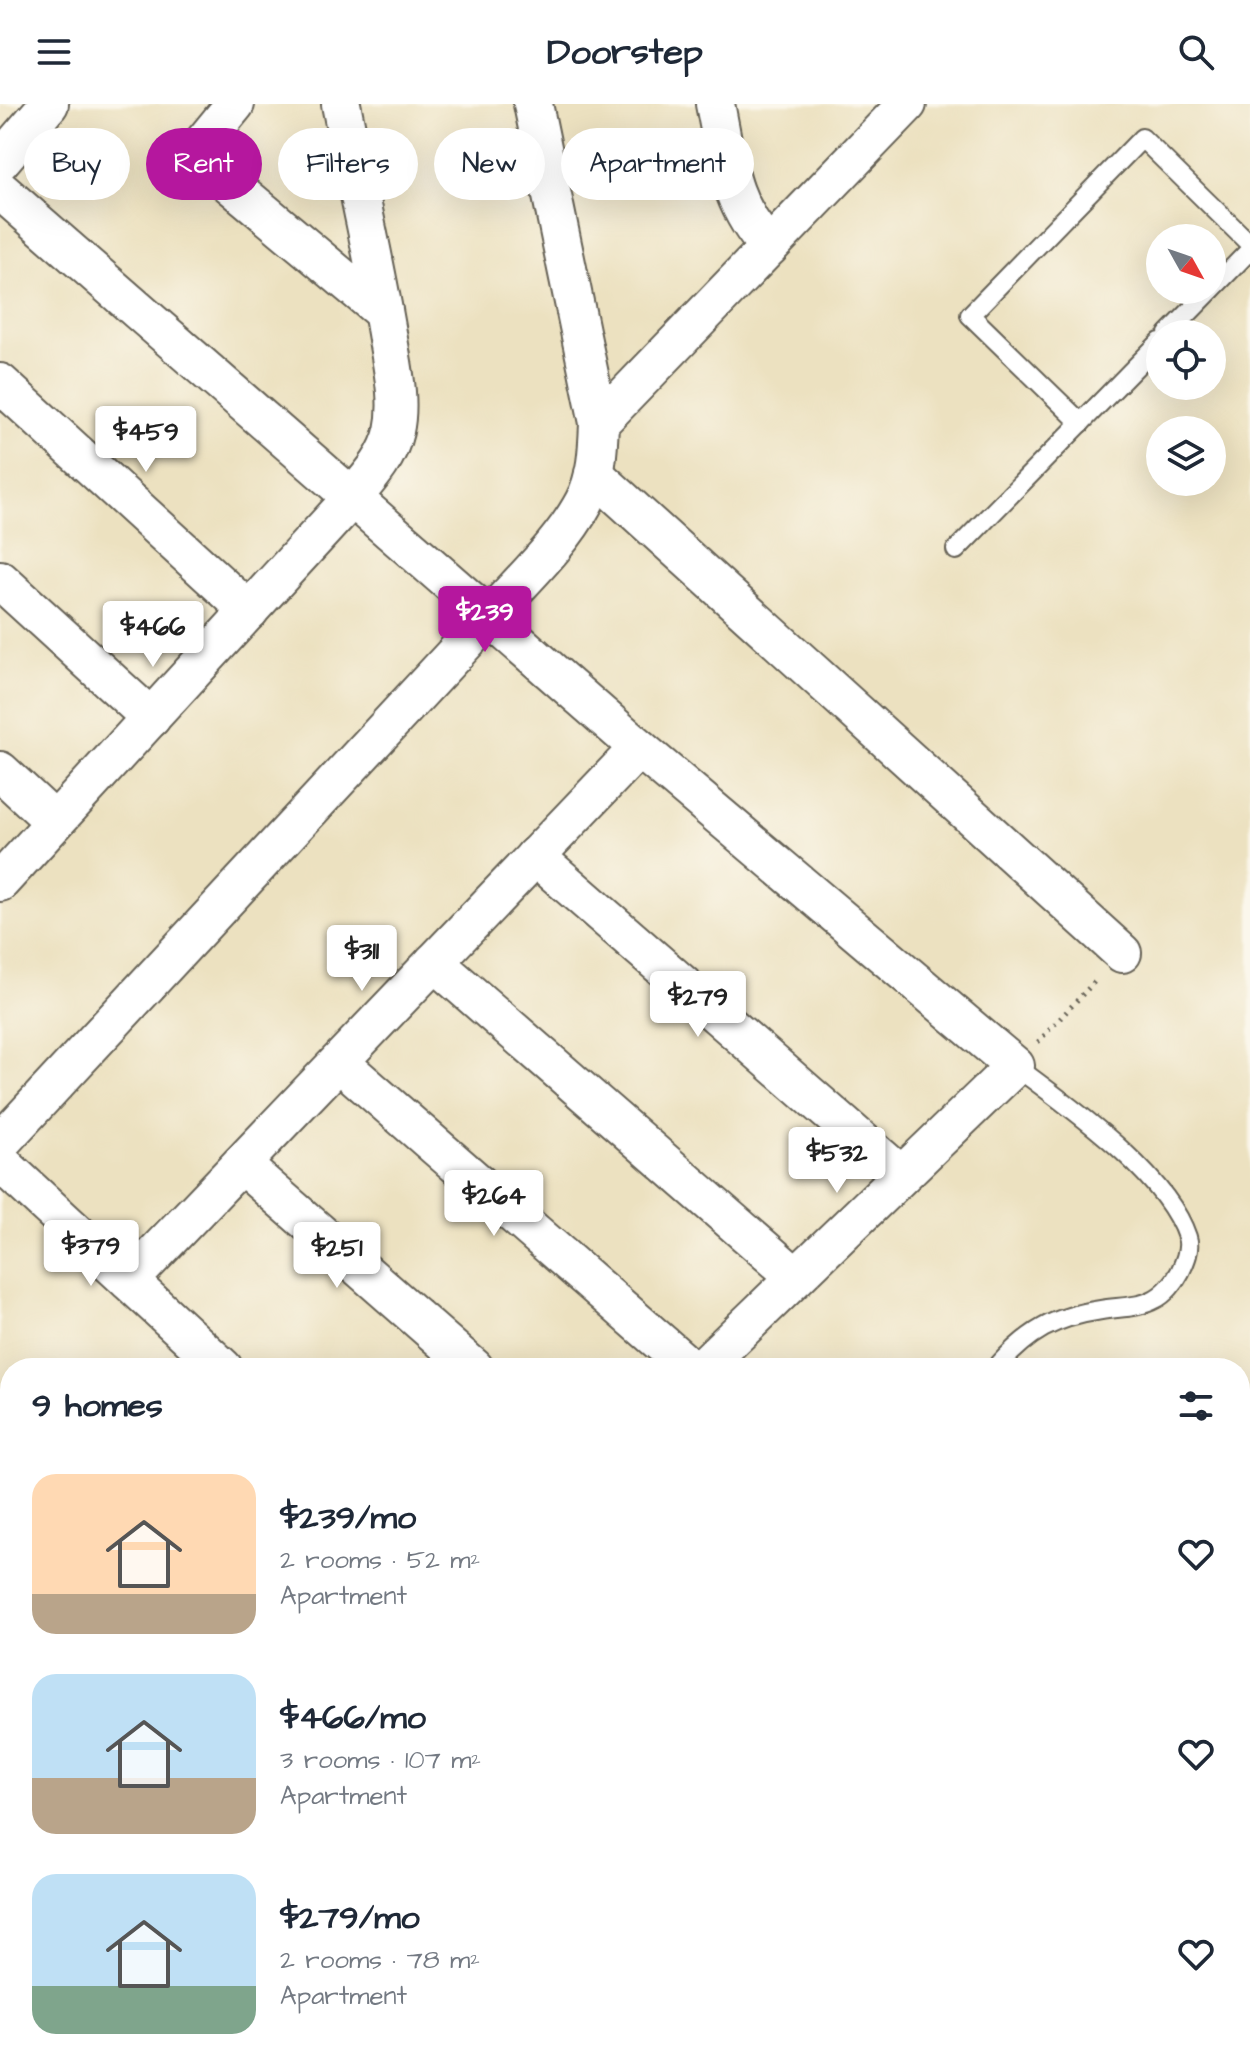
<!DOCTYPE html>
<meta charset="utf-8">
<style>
:root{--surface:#fff;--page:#f6f6f7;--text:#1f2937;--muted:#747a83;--accent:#b5179e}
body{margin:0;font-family:"Architects Daughter",sans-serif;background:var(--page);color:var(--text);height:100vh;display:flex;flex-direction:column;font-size:30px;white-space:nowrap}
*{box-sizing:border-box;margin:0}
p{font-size:26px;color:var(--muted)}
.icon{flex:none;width:44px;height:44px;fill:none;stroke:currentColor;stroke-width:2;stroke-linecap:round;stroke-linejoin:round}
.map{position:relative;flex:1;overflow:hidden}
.panel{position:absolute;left:0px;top:1254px;width:1250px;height:712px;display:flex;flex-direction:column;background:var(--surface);border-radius:32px 32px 0 0;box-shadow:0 8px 32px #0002}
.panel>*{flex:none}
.hud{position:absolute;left:24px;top:24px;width:800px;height:72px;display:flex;gap:16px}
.needle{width:52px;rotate:130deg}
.controls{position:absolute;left:1146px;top:120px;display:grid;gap:16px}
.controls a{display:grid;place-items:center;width:80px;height:80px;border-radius:50%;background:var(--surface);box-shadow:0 8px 32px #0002;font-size:40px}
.price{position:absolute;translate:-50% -68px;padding:0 18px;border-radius:8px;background:#fff;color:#222;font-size:26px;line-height:52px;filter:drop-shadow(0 2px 4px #0008)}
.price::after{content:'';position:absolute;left:50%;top:48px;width:24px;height:18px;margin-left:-12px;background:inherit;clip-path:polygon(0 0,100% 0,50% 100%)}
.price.selected{background:var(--accent);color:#fff}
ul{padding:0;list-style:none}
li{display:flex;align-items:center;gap:24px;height:200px;padding:0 32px}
li span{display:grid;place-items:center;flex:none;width:224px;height:160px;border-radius:24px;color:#555}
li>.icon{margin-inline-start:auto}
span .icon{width:96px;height:96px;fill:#fffc;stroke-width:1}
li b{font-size:34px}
h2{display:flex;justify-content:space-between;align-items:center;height:96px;padding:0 32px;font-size:34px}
.tag{padding:0 28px;border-radius:36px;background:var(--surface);box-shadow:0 8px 32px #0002;font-size:28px;line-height:72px}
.tag.selected{background:var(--accent);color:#fff}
header{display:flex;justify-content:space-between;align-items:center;height:104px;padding:0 32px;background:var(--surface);font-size:36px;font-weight:700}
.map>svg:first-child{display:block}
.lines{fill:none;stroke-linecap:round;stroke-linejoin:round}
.stream{stroke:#75baec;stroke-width:11}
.service-casing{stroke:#656155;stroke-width:22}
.minor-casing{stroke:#656155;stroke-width:42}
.path{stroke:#656155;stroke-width:5;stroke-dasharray:2 6;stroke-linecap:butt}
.service{stroke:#fff;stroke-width:18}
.minor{stroke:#fff;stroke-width:38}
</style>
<header><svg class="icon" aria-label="menu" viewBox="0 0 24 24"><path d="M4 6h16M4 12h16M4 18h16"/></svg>Doorstep<svg class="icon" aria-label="search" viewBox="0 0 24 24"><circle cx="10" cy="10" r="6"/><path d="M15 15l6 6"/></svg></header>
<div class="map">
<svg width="1250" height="1966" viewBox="0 0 1250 1966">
<rect width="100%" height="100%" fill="#fbf7ec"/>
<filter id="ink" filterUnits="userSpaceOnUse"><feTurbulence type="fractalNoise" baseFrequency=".0125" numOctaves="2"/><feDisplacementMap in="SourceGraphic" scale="16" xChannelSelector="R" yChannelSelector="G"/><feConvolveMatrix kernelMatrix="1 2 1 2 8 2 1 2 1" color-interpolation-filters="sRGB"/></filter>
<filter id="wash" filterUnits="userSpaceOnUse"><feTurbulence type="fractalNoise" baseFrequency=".006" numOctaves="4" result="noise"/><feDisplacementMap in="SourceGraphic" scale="32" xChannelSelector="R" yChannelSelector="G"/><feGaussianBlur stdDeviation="1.8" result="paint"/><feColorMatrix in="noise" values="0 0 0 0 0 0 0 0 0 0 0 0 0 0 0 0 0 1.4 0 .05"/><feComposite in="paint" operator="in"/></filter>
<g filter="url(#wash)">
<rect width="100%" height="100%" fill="#ece1c0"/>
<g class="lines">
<g class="stream">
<polyline points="1240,1562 1250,1551"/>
<polyline points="670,1966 671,1956"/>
</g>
</g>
</g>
<g filter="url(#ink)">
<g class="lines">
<g class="service-casing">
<g id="service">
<polyline points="1212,185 1250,146"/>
<polyline points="1168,230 1211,186"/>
<polyline points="1081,319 970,211 1142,34 1250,140"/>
<polyline points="956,446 1160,238"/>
<path d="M997 1263C1029 1227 1054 1213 1101 1206 1119 1203 1139 1204 1155 1195 1165 1190 1175 1178 1180 1168 1185 1158 1191 1145 1187 1133 1166 1069 1068 1002 1015 962"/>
</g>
</g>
<g class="minor-casing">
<g id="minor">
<polyline points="235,0 194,50 383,208"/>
<path d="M715 0C727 57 728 98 769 143"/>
<polyline points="0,57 49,0"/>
<polyline points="0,86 639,644 1015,962 702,1264"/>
<polyline points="0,279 249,507"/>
<polyline points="599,319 907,0"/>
<polyline points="594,370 1122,849"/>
<polyline points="0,476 151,614"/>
<polyline points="0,667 55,718"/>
<polyline points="535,752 901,1071"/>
<path d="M0 778 352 394C369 374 388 354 394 327 401 295 392 261 387 229 374 153 356 76 341 0"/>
<polyline points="434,858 796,1173"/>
<polyline points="339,958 690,1264"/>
<path d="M0 1039 489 513C521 477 561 441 584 398 597 374 598 345 599 319L533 0"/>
<polyline points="0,1058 223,1264"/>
<polyline points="241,1060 474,1264"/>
<polyline points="129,1177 639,644"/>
</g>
</g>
<polyline class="path" points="1038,938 1097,875"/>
<use href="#service" class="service"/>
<use href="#minor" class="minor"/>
</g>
</g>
</svg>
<div class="controls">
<a><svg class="needle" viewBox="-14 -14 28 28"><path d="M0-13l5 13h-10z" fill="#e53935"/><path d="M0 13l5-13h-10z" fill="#747a83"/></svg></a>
<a><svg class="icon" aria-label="locate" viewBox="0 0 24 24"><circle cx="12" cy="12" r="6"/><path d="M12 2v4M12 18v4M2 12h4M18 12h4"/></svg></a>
<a><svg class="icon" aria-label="layers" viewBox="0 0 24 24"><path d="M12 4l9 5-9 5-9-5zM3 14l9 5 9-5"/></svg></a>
</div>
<b class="price" style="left:146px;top:370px">$459</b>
<b class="price selected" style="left:485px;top:550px">$239</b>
<b class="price" style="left:153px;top:565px">$466</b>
<b class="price" style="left:362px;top:889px">$311</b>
<b class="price" style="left:698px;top:935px">$279</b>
<b class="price" style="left:837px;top:1091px">$532</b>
<b class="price" style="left:494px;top:1134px">$264</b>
<b class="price" style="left:91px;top:1184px">$379</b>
<b class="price" style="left:337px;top:1186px">$251</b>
<div class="hud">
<a class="tag">Buy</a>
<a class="tag selected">Rent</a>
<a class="tag">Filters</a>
<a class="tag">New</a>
<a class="tag">Apartment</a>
</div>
<section class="panel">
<h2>9 homes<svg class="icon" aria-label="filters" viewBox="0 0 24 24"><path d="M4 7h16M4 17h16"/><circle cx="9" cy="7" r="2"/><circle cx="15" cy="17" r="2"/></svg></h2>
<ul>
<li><span style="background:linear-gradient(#ffd9b3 75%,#b9a48a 0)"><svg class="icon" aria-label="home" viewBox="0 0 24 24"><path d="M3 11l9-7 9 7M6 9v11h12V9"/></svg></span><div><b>$239/mo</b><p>2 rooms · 52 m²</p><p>Apartment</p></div><svg class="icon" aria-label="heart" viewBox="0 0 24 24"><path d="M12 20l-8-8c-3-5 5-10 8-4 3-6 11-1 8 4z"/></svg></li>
<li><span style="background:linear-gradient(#bfe0f5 65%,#b9a48a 0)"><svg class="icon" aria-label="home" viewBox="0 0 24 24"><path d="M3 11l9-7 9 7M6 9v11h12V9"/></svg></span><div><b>$466/mo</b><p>3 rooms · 107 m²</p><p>Apartment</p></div><svg class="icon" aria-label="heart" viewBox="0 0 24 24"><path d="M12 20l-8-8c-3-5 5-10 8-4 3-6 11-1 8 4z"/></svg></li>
<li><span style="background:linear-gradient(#bfe0f5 70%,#7fa58c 0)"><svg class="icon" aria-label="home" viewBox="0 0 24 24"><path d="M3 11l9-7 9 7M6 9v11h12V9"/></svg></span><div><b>$279/mo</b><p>2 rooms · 78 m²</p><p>Apartment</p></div><svg class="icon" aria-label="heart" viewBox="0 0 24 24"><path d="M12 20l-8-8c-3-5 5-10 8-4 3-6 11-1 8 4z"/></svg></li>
</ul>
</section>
</div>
